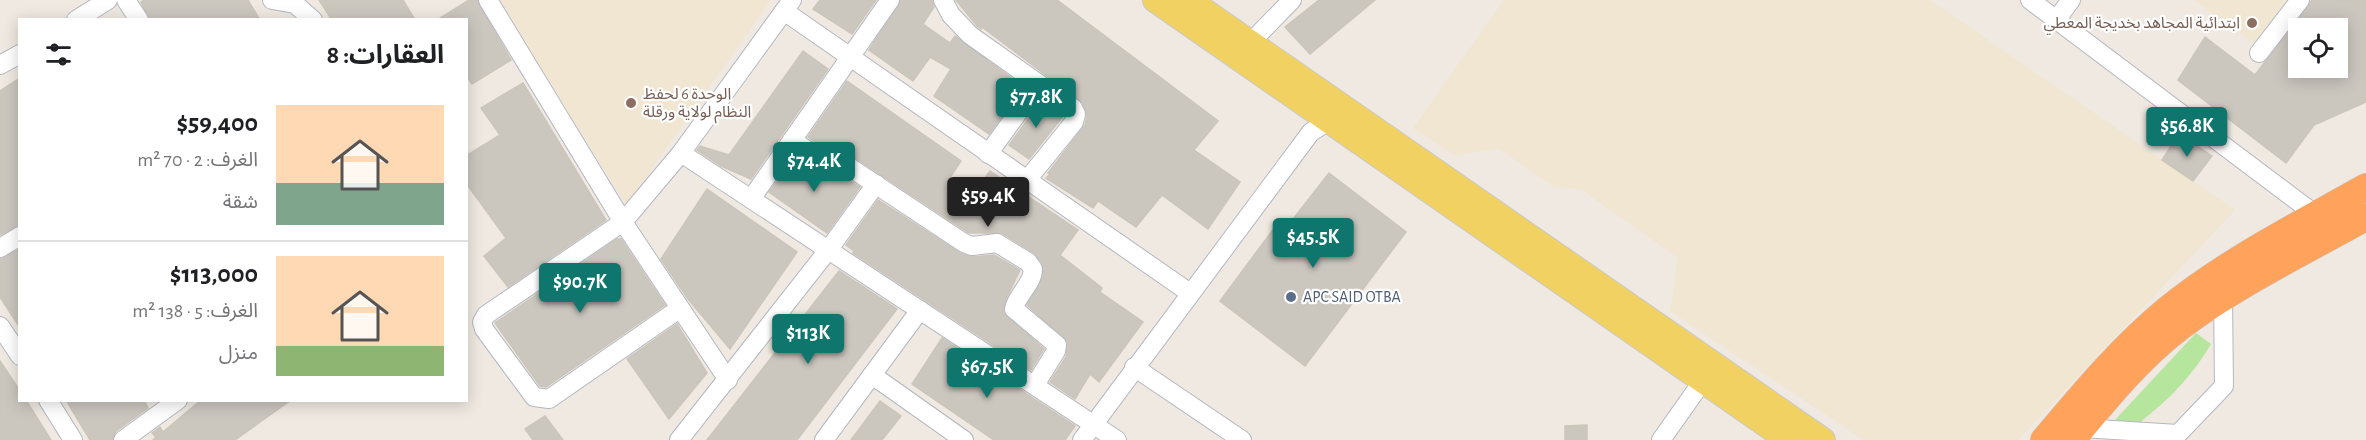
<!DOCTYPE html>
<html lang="ar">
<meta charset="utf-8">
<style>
:root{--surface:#fff;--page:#f2f2f2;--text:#202124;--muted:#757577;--line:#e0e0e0;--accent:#0f766e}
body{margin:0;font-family:"Alegreya Sans","Noto Sans Arabic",sans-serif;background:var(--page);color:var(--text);direction:rtl;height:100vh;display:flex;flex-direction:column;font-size:22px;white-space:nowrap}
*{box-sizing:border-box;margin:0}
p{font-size:20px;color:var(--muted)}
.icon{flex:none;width:33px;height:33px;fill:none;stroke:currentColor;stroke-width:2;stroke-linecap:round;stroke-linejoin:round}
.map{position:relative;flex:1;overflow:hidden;direction:ltr}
.sheet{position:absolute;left:18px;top:18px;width:450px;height:384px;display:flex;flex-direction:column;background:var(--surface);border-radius:0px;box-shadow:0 3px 15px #0003;direction:rtl}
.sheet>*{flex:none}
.fabs{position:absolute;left:2288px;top:18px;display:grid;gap:12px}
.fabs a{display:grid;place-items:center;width:60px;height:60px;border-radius:0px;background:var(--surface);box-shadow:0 3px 15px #0003;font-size:30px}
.price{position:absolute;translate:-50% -51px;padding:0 14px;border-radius:6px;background:var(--accent);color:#fff;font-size:20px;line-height:39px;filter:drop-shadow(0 2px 3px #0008)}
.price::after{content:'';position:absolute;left:50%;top:36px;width:18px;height:14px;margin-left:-9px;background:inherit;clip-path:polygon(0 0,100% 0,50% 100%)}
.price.active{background:#222;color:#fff}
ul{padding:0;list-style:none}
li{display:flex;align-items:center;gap:18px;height:150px;padding:0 24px}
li+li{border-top:2px solid var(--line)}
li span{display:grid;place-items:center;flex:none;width:168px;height:120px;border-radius:0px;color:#555}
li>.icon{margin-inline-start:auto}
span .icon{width:72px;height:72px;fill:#fffc;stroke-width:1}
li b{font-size:26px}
h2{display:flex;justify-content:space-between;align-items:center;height:72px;padding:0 24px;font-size:26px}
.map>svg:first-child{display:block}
.education{fill:#f0e6d1}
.green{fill:#b6e59e}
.building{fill:#cbc7bf;stroke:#cbc5ba;stroke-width:1.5;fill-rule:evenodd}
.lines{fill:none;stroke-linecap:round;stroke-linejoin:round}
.minor-casing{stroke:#b4b7c1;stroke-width:20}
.major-casing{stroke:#c9c9c9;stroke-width:26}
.highway-casing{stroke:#c9c9c9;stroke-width:28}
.minor{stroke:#fff;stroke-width:18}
.major{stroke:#f2d163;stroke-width:24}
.highway{stroke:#ffa35c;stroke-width:27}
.education-dot{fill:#8d6e63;stroke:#fff;stroke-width:2}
.service-dot{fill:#5c6f8a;stroke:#fff;stroke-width:2}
.labels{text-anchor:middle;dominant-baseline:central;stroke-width:4.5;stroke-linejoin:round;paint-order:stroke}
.education-label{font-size:16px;fill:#785e54;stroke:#fff;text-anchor:end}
.service-label{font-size:16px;fill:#4e5e75;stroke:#fff;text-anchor:start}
</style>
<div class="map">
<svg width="2366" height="440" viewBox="0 0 2366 440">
<rect width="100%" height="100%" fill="#efe9e1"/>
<g class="education">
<polygon points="499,0 771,0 626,205"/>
<polygon points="1504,0 1930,0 2235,210 2018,440 1864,440 1670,311 1678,258 1582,190 1552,186 1498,148 1455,156 1413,128"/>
<polygon points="2194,0 2296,0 2260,47"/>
</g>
<path class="green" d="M2196 333 2211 344C2190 379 2169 399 2138 424L2115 420Z"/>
<g class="building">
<polygon points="144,0 248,0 260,20 150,20 141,2"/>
<polygon points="319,0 403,0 415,20 332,20"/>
<polygon points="469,0 477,0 511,60 472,84 466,75 466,20 437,20"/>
<polygon points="820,0 876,0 852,34 813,9"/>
<polygon points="901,0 932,0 934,7 923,24 950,43 955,36 1023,87 989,134 934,96 951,69 930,57 913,81 869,50"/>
<polygon points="956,0 1057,0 1218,121 1194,150 1240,182 1208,229 1162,195 1136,227 1098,201 1093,208 1046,178 1050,174 1048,173 1085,125 1087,116 1083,103 982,27 981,29 977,26"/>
<polygon points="1319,0 1375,0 1310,54 1285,27"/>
<path d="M2312 0H2366V102L2314 125 2286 163 2178 80 2205 37 2255 75ZM2298 28H2337V68H2298Z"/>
<polygon points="803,51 828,69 751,179 721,166 697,150 700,146 729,155"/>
<polygon points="20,78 20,225 0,235 0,91"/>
<polygon points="847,81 961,161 947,182 971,197 990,171 1078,230 1060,255 1102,288 1100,292 1143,322 1099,382 1090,374 1075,399 1050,382 1066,357 1068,342 1027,305 1043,276 1042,263 1034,253 1002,233 969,233 854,157 827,150 808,137"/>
<polygon points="523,83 606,220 508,287 484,256 506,238 466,183 466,156 500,135 481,108"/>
<polygon points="1042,100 1064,115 1029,159 1009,145"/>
<polygon points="2179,134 2212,156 2193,181 2162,160"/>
<polygon points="795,156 816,170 843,177 860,187 827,233 769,192"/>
<polygon points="1329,173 1406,232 1305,366 1220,301 1275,227 1283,232"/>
<polygon points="707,189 797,252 730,349 688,299 661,259"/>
<polygon points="878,200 960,253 973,257 994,255 1020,270 1006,299 1003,312 1044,349 1031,370 853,253 854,251 846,245"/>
<polygon points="617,239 621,239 665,305 546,387 540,386 495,323"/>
<polygon points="20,249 20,328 0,297 0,259"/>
<polygon points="839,271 897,309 797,440 707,440"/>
<polygon points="677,324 707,373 669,419 627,359"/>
<polygon points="942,338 1075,426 1065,440 994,440 912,384"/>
<polygon points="0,361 20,391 20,400 26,400 51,440 0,440"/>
<polygon points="66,400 144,400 148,408 116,431 112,440 90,440"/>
<polygon points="201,400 291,400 235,440 153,440 156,437 152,433 160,427 163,432"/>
<polygon points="880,401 901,416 882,440 851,440"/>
<polygon points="545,416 563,440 533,440 525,429"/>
<polygon points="1587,425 1587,440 1565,440 1565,426"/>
</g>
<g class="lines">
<g class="minor-casing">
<g id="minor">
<polyline points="126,0 139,20"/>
<polyline points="272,0 295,4 313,20"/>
<polyline points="488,0 623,222 728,380"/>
<polyline points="943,0 951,15 970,35 1073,108 1076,114 1074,122 1027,180"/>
<polyline points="2030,0 2316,215"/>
<polyline points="784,11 1190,293"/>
<polyline points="76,20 108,0"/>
<polyline points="2056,20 2071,0"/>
<polyline points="1250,43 1292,0"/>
<polyline points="2259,53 2300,0"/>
<polyline points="0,65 20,54"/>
<path d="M792 140 822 160 848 166 964 243 972 246 997 243 1028 262 1033 269C1033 284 1017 294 1014 309L1057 345 1056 351 1035 385"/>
<polyline points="681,153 1117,440"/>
<polyline points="988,154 1039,84"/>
<polyline points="751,199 890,0"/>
<polyline points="0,248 20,236"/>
<polyline points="679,309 549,399 534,397 484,329 482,322 486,315 623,222 681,153 792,0"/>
<polyline points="0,326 20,356"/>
<polyline points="1134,367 1242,440"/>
<polyline points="872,375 964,440"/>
<polyline points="48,400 73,440"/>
<polyline points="2082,428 2178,434 2224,386 2223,298"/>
<polyline points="123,440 178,400"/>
<polyline points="679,440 829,249 876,184"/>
<polyline points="824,440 920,310"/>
<polyline points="1082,440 1311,132 1329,121 1335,113"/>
<polyline points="1661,440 1702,382"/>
</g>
</g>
<g class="major-casing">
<g id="major">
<polyline points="1155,0 1788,440"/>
<polyline points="1189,0 1823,440"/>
</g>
</g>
<g class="highway-casing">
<g id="highway">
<path d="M2044 440C2082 395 2121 348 2167 310 2227 261 2299 225 2366 187"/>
<path d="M2072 440C2105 400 2139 358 2180 327 2237 284 2304 252 2366 217"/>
</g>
</g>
<use href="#minor" class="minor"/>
<use href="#major" class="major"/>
<use href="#highway" class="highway"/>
</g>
<g class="education-dot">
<circle cx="2252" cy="23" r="6"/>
<circle cx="631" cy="103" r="6"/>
</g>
<circle class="service-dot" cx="1291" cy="297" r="6"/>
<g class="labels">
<g class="education-label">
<text x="2240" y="23">ابتدائية المجاهد بخديجة المعطي</text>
<text x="643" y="94" text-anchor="start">الوحدة 6 لحفظ<tspan x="643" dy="18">النظام لولاية ورقلة</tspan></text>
</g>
<g class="service-label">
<text x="1303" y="297">APC SAID OTBA</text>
</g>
</g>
</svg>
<div class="fabs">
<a><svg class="icon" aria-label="locate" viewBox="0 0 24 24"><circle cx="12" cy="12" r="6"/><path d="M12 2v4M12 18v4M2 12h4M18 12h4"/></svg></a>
</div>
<b class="price" style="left:1036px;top:129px">$77.8K</b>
<b class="price" style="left:2187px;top:158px">$56.8K</b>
<b class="price" style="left:814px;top:193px">$74.4K</b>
<b class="price active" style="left:988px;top:228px">$59.4K</b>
<b class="price" style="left:1313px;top:269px">$45.5K</b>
<b class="price" style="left:580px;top:314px">$90.7K</b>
<b class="price" style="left:808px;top:365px">$113K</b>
<b class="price" style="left:987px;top:399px">$67.5K</b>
<section class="sheet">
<h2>العقارات: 8<svg class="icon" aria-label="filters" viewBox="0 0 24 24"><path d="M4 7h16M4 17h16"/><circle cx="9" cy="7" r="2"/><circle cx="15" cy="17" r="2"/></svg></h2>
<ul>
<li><span style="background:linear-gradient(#ffd9b3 65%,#7fa58c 0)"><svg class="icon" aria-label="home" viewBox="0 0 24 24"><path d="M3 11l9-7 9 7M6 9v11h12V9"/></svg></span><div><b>$59,400</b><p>الغرف: 2 · 70 m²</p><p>شقة</p></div></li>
<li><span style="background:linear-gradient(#ffd9b3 75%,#8fb573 0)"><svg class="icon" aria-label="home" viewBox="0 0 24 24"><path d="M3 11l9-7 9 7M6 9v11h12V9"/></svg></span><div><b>$113,000</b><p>الغرف: 5 · 138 m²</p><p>منزل</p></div></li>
</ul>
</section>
</div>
